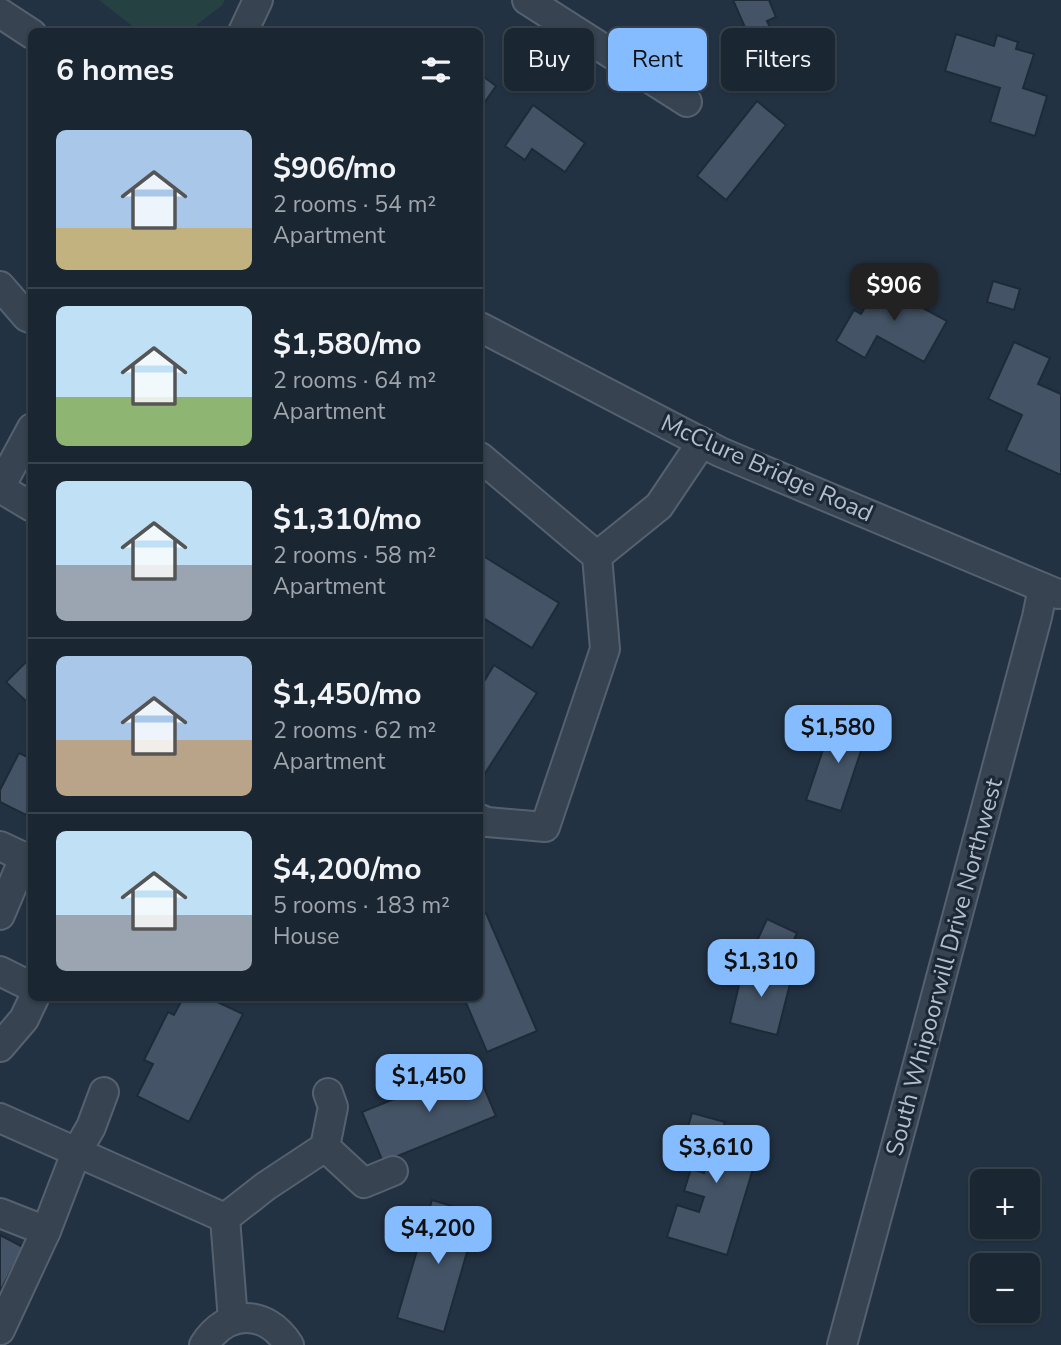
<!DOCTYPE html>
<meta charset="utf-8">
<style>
:root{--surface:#1a2632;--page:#27323e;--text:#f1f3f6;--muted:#9fa5ac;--line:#38434d;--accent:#85bbff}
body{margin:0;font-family:"Nunito Sans",sans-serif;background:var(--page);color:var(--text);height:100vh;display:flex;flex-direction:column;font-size:26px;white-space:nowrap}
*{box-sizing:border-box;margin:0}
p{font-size:23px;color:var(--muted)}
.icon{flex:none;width:38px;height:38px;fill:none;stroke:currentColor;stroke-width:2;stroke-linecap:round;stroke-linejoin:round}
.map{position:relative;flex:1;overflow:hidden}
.panel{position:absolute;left:28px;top:28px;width:455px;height:973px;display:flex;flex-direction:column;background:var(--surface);border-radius:10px;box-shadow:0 2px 5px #0004,0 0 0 2px var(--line)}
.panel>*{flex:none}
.hud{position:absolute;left:504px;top:28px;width:452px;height:63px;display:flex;gap:14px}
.buttons{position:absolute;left:970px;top:1169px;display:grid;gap:14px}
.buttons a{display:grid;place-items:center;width:70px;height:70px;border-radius:10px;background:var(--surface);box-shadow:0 2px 5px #0004,0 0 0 2px var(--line);font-size:35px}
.price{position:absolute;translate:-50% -60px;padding:0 16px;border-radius:14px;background:var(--accent);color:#111;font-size:23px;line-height:46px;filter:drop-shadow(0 2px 4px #0008)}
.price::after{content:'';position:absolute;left:50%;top:42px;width:21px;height:16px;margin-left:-10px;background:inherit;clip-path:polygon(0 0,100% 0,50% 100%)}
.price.current{background:#222;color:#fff}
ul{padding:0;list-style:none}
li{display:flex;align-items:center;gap:21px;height:175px;padding:0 28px}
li+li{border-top:2px solid var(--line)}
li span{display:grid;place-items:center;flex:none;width:196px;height:140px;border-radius:10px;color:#555}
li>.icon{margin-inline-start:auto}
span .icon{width:84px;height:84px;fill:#fffc;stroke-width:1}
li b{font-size:30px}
h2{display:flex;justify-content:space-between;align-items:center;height:84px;padding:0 28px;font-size:30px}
.chip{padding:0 24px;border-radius:10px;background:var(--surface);box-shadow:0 2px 5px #0004,0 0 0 2px var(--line);font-size:24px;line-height:63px}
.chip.current{background:var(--accent);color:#111}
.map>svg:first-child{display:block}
.green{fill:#254142}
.building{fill:#445466;stroke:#1e2a38;stroke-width:2}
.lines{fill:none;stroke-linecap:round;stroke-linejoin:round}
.minor-casing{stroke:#55616f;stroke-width:32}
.minor{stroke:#374351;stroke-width:28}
.labels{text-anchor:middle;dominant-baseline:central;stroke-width:6;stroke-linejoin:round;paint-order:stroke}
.street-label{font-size:24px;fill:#b4becc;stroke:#1c2836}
</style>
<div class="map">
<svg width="1061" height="1345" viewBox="0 0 1061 1345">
<rect width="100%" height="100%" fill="#233242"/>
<polygon class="green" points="99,0 225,0 222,5 189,31 140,32"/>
<g class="building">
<polygon points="733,0 769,0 776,17 767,21 772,32 751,41"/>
<polygon points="956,34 994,46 997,35 1018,42 1016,49 1034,54 1023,88 1047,96 1035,136 990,122 1000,88 945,71"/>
<polygon points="480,74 496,86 480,109"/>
<polygon points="757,101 786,125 726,200 697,176"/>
<polygon points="533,105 585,143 565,172 532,149 525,160 505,146"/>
<polygon points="896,281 928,299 923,308 947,321 924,362 877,336 865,358 836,341 854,310 861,314 878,284 890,291"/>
<polygon points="993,281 1020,289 1014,310 987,302"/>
<polygon points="1014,342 1050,358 1038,384 1061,394 1061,475 1006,450 1022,415 988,399"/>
<polygon points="480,554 559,603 532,648 480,616"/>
<polygon points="32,656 32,707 6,682"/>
<polygon points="494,665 537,693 480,781 480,688"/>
<polygon points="841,718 869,727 841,811 806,800 828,735 834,737"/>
<polygon points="19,753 32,759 32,818 0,802 0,790"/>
<polygon points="486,913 537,1031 487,1052 464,998 480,998 480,916"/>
<polygon points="767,919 797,933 783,964 753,950"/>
<polygon points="744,964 792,976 777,1035 730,1023"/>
<polygon points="183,998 209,998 243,1014 189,1122 137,1096 153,1064 144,1060 168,1012 174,1015"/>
<polygon points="475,1066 496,1116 383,1162 362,1112"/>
<polygon points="692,1113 725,1122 723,1127 762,1139 727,1255 667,1237 677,1205 699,1212 704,1197 684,1191 691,1169 704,1173 710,1153 683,1144"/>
<polygon points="432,1200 478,1214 444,1332 397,1318"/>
<polygon points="0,1235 23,1247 0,1292"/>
</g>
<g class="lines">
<g class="minor-casing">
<g id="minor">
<polyline points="527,0 687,102"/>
<polyline points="0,13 32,34"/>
<polyline points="243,32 258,0"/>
<polyline points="0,286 27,317 32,319"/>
<polyline points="480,327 720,452 1058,594"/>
<polyline points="480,457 597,556 605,649 545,827 487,822 480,819"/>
<polyline points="0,487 32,428"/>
<polyline points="0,488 32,507"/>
<polyline points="597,556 659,506 702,442"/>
<polyline points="0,846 32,861"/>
<polyline points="0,915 24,858"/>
<polyline points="0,971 32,987"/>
<polyline points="0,1047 24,1019 34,998"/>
<polyline points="0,1118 225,1218"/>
<polyline points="325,1147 364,1183 393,1171"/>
<polyline points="0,1213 46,1231 0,1330"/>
<polyline points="225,1218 266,1186 325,1147 333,1107 328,1093"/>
<polyline points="225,1218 233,1320"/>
<polyline points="46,1231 76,1153 91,1127 104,1092"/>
<path d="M204 1345C227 1309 266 1309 289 1345"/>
<polyline points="842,1345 902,1124 1037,617 1043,588"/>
</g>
</g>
<use href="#minor" class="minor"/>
</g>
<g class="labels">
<g class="street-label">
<text transform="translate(767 468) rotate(24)">McClure Bridge Road</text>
<text transform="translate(944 967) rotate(-75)">South Whipoorwill Drive Northwest</text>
</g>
</g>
</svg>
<div class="buttons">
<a>+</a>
<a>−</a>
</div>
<b class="price current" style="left:894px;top:323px">$906</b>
<b class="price" style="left:838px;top:765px">$1,580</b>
<b class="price" style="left:761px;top:999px">$1,310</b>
<b class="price" style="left:429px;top:1114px">$1,450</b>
<b class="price" style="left:716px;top:1185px">$3,610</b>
<b class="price" style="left:438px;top:1266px">$4,200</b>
<div class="hud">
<a class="chip">Buy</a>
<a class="chip current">Rent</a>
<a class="chip">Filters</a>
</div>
<section class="panel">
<h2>6 homes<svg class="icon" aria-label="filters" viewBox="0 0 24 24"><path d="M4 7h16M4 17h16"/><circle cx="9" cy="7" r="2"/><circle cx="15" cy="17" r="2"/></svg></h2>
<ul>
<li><span style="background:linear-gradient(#a9c7e8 70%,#c2b280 0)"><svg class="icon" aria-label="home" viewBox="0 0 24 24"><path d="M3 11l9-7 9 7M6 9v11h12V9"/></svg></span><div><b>$906/mo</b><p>2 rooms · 54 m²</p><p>Apartment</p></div></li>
<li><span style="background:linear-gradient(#bfe0f5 65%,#8fb573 0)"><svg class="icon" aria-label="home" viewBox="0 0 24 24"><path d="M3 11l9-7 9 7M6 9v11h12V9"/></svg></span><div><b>$1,580/mo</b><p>2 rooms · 64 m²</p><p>Apartment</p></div></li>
<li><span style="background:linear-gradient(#bfe0f5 60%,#9aa5b1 0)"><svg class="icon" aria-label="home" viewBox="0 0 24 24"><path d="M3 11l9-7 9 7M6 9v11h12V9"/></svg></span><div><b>$1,310/mo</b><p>2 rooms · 58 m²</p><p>Apartment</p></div></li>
<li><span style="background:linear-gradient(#a9c7e8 60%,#b9a48a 0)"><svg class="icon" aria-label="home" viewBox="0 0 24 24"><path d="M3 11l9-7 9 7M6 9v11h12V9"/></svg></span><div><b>$1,450/mo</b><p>2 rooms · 62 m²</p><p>Apartment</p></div></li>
<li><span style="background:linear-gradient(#bfe0f5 60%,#9aa5b1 0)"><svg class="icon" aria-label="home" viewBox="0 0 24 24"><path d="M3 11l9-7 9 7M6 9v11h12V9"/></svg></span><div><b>$4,200/mo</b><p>5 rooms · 183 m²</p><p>House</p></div></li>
</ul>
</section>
</div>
